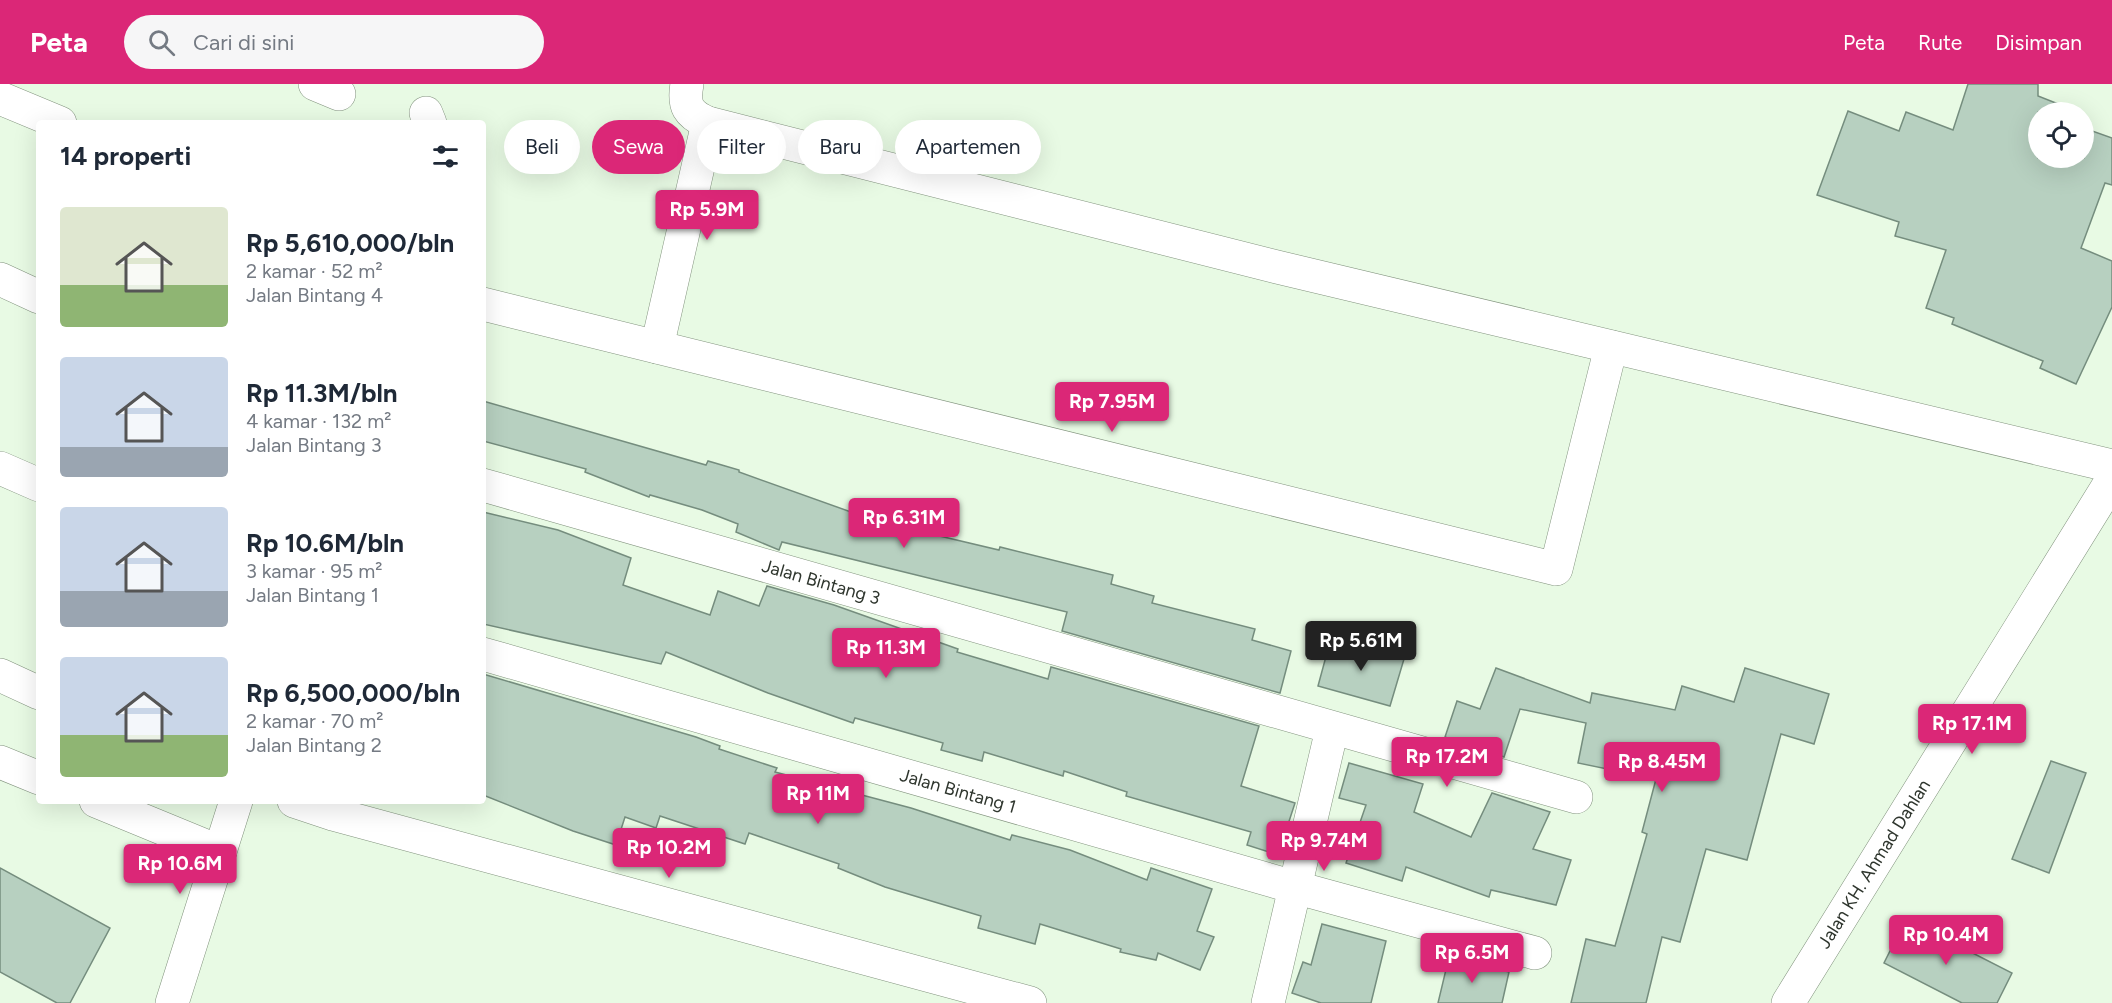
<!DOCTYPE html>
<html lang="id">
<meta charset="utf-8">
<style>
:root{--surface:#fff;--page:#f6f6f7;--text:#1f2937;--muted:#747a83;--accent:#db2777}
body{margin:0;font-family:Figtree,sans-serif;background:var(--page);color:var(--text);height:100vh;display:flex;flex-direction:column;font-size:22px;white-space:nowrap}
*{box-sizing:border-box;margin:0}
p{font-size:20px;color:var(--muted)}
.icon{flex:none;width:33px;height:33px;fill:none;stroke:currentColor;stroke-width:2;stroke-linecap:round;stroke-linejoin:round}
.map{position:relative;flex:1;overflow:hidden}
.drawer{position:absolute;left:36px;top:36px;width:450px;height:684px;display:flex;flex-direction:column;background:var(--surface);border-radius:6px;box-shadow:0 6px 24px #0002}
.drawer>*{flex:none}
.banner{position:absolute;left:504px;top:36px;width:570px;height:54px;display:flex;gap:12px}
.fabs{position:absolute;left:2028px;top:18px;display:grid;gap:12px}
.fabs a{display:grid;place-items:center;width:66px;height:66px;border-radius:50%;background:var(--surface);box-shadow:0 6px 24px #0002;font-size:30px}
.price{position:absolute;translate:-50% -51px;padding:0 14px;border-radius:6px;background:var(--accent);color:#fff;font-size:20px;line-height:39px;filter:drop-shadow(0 2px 3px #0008)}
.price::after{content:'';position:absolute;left:50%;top:36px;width:18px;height:14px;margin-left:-9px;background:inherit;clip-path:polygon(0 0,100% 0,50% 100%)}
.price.selected{background:#222;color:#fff}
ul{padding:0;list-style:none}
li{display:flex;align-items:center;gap:18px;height:150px;padding:0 24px}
li span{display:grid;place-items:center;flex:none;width:168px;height:120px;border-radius:6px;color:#555}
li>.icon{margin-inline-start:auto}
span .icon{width:72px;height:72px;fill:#fffc;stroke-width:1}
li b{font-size:26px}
h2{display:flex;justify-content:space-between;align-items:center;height:72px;padding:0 24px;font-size:26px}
.tag{padding:0 21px;border-radius:27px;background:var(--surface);box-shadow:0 6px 24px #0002;font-size:21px;line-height:54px}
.tag.selected{background:var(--accent);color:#fff}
header{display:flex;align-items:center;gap:36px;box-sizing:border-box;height:84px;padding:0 30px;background:var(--accent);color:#fff}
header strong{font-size:28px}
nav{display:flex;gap:33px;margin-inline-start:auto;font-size:21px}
.search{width:420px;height:54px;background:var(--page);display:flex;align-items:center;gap:15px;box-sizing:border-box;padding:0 21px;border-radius:33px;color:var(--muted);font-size:22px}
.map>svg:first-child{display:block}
.building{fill:#b7d0c0;stroke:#758d7e;stroke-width:1.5}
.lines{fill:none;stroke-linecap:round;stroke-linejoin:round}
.street-casing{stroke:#82937e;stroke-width:34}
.secondary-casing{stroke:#82937e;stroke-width:34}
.street{stroke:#fff;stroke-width:33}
.secondary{stroke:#fff;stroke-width:33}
.labels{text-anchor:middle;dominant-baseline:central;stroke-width:5;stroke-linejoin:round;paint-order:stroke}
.street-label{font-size:18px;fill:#2f362e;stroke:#fff}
</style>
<header>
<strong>Peta</strong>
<div class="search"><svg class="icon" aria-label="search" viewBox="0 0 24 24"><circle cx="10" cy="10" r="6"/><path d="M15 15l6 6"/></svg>Cari di sini</div>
<nav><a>Peta</a><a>Rute</a><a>Disimpan</a></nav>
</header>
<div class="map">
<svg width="2112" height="919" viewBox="0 0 2112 919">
<rect width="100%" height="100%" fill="#e8fae4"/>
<g class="building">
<polygon points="1968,0 2038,0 2038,12 2076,27 2038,28 2038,74 2084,74 2084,44 2112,54 2112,101 2105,99 2081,164 2112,177 2112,223 2076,300 2040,284 2043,277 1952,240 1954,234 1926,224 1946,166 1895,152 1899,138 1817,111 1848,27 1899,47 1906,28 1953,46"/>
<polygon points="483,317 706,381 708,377 739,386 739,388 865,433 868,422 913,437 910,445 999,466 1000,463 1113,491 1111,500 1154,512 1152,519 1255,545 1252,556 1291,567 1280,609 1062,547 1067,528 782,458 779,466 736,448 738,440 702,426 650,411 649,413 585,388 586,385 483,357"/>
<polygon points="483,428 558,446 631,474 623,501 710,531 718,507 759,522 767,502 834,521 958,565 957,568 1048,595 1051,583 1259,642 1241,702 1295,719 1278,771 1247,761 1251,748 1126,712 1127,708 1064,687 1063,692 984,668 982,677 941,666 943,659 855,634 853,639 768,609 666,568 661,580 483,540"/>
<polygon points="1331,554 1404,575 1390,622 1318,602"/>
<polygon points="1496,584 1590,619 1592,609 1675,626 1682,602 1734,618 1745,584 1829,610 1814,660 1781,650 1747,776 1706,765 1680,858 1662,853 1646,919 1571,919 1586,855 1615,862 1647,750 1642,748 1656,695 1578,679 1586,639 1520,625 1504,673 1445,653 1457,617 1480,625"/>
<polygon points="483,590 696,653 720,662 719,665 777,684 775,688 911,724 1010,756 1012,751 1070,766 1147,796 1151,784 1212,805 1197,847 1214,853 1200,886 1158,869 1156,876 1120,868 1121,865 1040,840 1035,860 978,844 981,832 885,803 838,784 839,780 749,749 745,760 660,732 656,744 625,733 616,761 573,747 483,711"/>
<polygon points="2051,677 2086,689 2049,789 2012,775"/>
<polygon points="1349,679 1423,700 1414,728 1471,753 1492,709 1550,728 1533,765 1571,776 1556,821 1491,806 1489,813 1406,783 1402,797 1346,779 1366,721 1339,714"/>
<polygon points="0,784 110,844 70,919 57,919 0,888"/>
<polygon points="1906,835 2012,889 1997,919 1962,919 1884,879"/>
<polygon points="1322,840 1386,857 1371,919 1321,919 1292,909 1303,878 1311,881"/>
<polygon points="1449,873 1509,888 1502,919 1438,919"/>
</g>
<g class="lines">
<g class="street-casing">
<g id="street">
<polyline points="315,0 339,10"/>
<path d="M687 0C683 22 688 30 708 39L1277 183 2112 382"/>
<polyline points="0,14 60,39"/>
<polyline points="426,29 430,39"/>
<polyline points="0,195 39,213"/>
<polyline points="483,220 1556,485 1611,263"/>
<polyline points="657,263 708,39"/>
<polyline points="0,384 39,401"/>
<polyline points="483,401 1576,713"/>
<polyline points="483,570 1294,803 1535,869"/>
<polyline points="0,591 39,609"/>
<polyline points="0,678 39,694"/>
<polyline points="96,717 220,768"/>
<polyline points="294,717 333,730 1030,919"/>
<polyline points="172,919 236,717"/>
<polyline points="1268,919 1332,645"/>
</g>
</g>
<g class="secondary-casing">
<polyline id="secondary" points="1788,919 2112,396"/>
</g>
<use href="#street" class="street"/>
<use href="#secondary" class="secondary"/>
</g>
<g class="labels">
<g class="street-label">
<text transform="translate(821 498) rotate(16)">Jalan Bintang 3</text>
<text transform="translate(958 707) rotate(16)">Jalan Bintang 1</text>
<text transform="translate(1874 780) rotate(-58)">Jalan KH. Ahmad Dahlan</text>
</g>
</g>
</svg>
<div class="fabs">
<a><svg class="icon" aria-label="locate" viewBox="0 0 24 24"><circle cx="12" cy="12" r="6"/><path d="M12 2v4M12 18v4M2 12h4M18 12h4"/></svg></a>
</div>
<b class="price" style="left:707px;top:157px">Rp 5.9M</b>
<b class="price" style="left:1112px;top:349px">Rp 7.95M</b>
<b class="price" style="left:904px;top:465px">Rp 6.31M</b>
<b class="price selected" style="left:1361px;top:588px">Rp 5.61M</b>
<b class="price" style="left:886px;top:595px">Rp 11.3M</b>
<b class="price" style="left:1972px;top:671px">Rp 17.1M</b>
<b class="price" style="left:1447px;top:704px">Rp 17.2M</b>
<b class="price" style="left:1662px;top:709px">Rp 8.45M</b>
<b class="price" style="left:818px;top:741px">Rp 11M</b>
<b class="price" style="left:1324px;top:788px">Rp 9.74M</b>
<b class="price" style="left:669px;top:795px">Rp 10.2M</b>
<b class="price" style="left:180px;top:811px">Rp 10.6M</b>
<b class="price" style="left:1946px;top:882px">Rp 10.4M</b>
<b class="price" style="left:1472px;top:900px">Rp 6.5M</b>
<div class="banner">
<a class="tag">Beli</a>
<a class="tag selected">Sewa</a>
<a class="tag">Filter</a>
<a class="tag">Baru</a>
<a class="tag">Apartemen</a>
</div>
<section class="drawer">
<h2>14 properti<svg class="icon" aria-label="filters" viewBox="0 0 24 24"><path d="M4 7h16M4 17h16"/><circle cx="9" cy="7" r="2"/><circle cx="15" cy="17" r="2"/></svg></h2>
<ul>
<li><span style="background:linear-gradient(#dfe7d0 65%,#8fb573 0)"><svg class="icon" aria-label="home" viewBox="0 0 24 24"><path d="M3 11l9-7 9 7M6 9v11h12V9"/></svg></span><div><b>Rp 5,610,000/bln</b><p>2 kamar · 52 m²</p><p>Jalan Bintang 4</p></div></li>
<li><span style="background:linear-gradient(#c9d6e8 75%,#9aa5b1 0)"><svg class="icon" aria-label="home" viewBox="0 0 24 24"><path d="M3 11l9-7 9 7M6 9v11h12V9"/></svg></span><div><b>Rp 11.3M/bln</b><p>4 kamar · 132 m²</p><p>Jalan Bintang 3</p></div></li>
<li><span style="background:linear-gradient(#c9d6e8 70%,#9aa5b1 0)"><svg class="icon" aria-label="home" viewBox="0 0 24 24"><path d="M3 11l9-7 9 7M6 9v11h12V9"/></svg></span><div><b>Rp 10.6M/bln</b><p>3 kamar · 95 m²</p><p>Jalan Bintang 1</p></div></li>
<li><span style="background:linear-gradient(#c9d6e8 65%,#8fb573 0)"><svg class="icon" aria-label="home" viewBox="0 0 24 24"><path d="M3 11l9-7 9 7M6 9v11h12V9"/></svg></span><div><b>Rp 6,500,000/bln</b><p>2 kamar · 70 m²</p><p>Jalan Bintang 2</p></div></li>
</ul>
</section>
</div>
